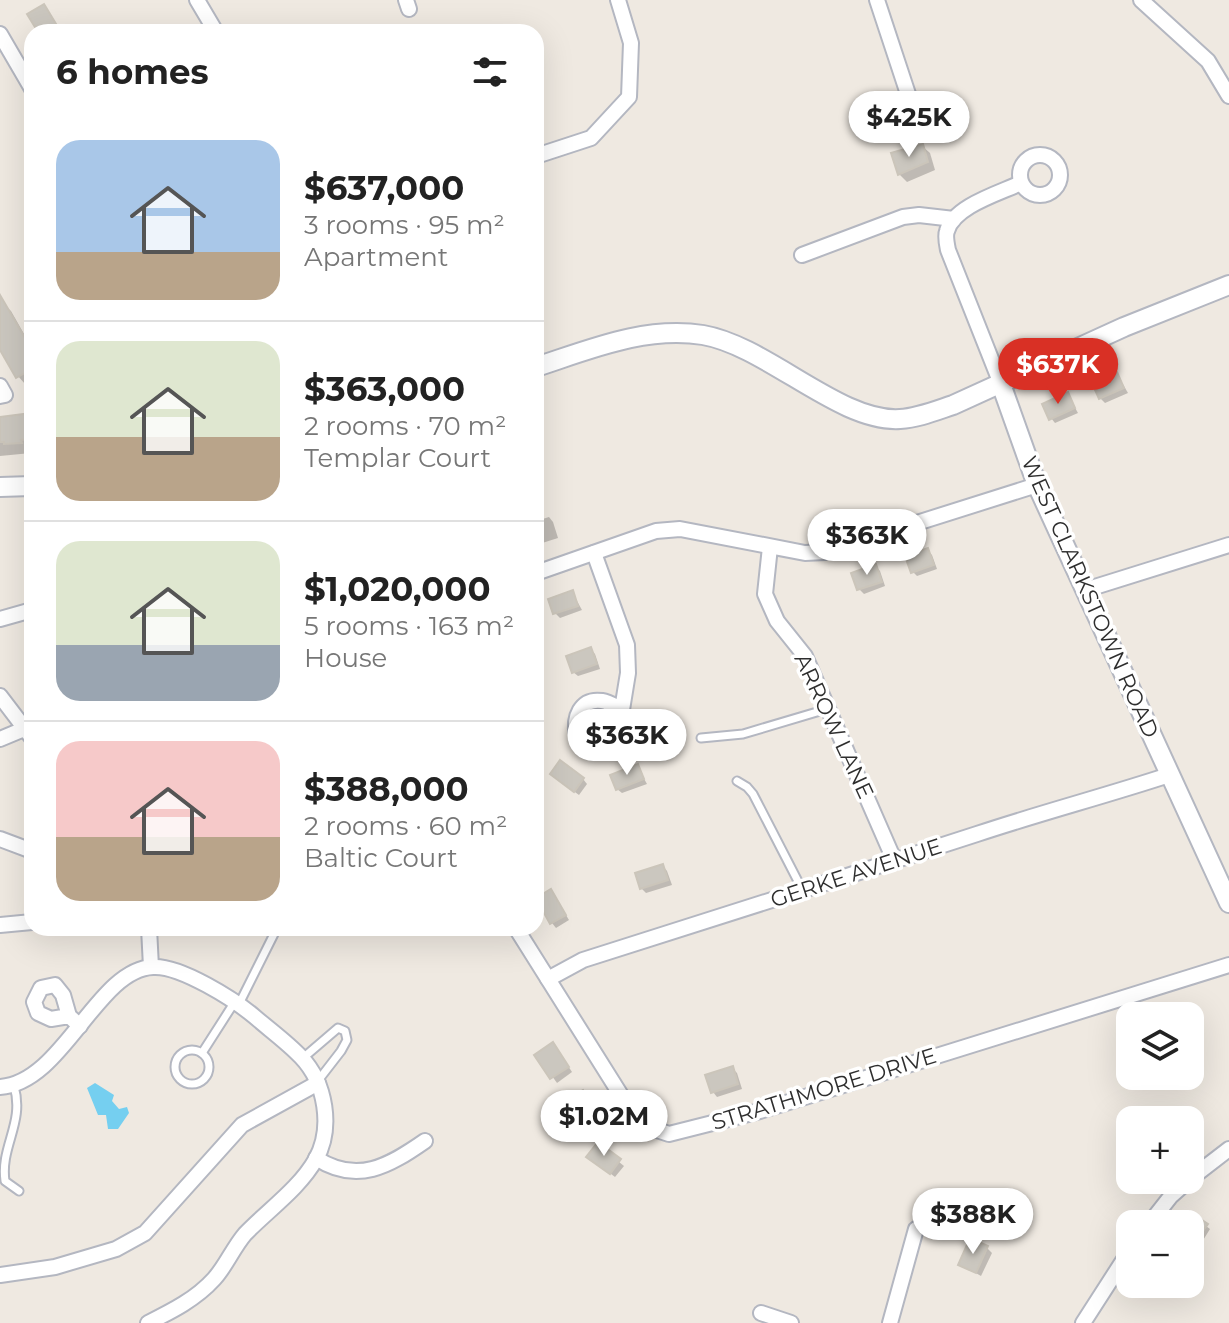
<!DOCTYPE html>
<meta charset="utf-8">
<style>
:root{--surface:#fff;--page:#f6f6f6;--text:#222;--muted:#767676;--line:#e0e0e0;--accent:#d93025}
body{margin:0;font-family:Montserrat,sans-serif;background:var(--page);color:var(--text);height:100vh;display:flex;flex-direction:column;font-size:30px;white-space:nowrap}
*{box-sizing:border-box;margin:0}
p{font-size:26px;color:var(--muted)}
.icon{flex:none;width:44px;height:44px;fill:none;stroke:currentColor;stroke-width:2;stroke-linecap:round;stroke-linejoin:round}
.map{position:relative;flex:1;overflow:hidden}
.details{position:absolute;left:24px;top:24px;width:520px;height:912px;display:flex;flex-direction:column;background:var(--surface);border-radius:24px;box-shadow:0 8px 32px #0002}
.details>*{flex:none}
.buttons{position:absolute;left:1116px;top:1002px;display:grid;gap:16px}
.buttons a{display:grid;place-items:center;width:88px;height:88px;border-radius:16px;background:var(--surface);box-shadow:0 8px 32px #0002;font-size:40px}
.price{position:absolute;translate:-50% -68px;padding:0 18px;border-radius:28px;background:#fff;color:#222;font-size:26px;line-height:52px;filter:drop-shadow(0 2px 4px #0008)}
.price::after{content:'';position:absolute;left:50%;top:48px;width:24px;height:18px;margin-left:-12px;background:inherit;clip-path:polygon(0 0,100% 0,50% 100%)}
.price.on{background:var(--accent);color:#fff}
ul{padding:0;list-style:none}
li{display:flex;align-items:center;gap:24px;height:200px;padding:0 32px}
li+li{border-top:2px solid var(--line)}
li span{display:grid;place-items:center;flex:none;width:224px;height:160px;border-radius:24px;color:#555}
li>.icon{margin-inline-start:auto}
span .icon{width:96px;height:96px;fill:#fffc;stroke-width:1}
li b{font-size:34px}
h2{display:flex;justify-content:space-between;align-items:center;height:96px;padding:0 32px;font-size:34px}
.map>svg:first-child{display:block}
.water{fill:#75cff0}
.shadow{fill:#0003}
.building{fill:#cbc7bf;stroke:#cbc5ba;stroke-width:2}
.lines{fill:none;stroke-linecap:round;stroke-linejoin:round}
.service-casing{stroke:#b4b7c1;stroke-width:11}
.minor-casing{stroke:#b4b7c1;stroke-width:18}
.tertiary-casing{stroke:#b4b7c1;stroke-width:22}
.service{stroke:#fff;stroke-width:7}
.minor{stroke:#fff;stroke-width:14}
.tertiary{stroke:#fff;stroke-width:18}
.labels{text-anchor:middle;dominant-baseline:central;stroke-width:7;stroke-linejoin:round;paint-order:stroke}
.street-label{font-size:22px;fill:#2e2e2e;stroke:#fff}
</style>
<div class="map">
<svg width="1229" height="1323" viewBox="0 0 1229 1323">
<rect width="100%" height="100%" fill="#efe9e1"/>
<polygon class="water" points="95,1083 114,1095 112,1101 119,1109 127,1107 129,1113 118,1129 108,1129 106,1115 98,1115 87,1088"/>
<g class="shadow">
<polygon points="922,146 930,153 935,170 907,182 899,174"/>
<polygon points="3,304 11,311 32,348 32,380 25,384 18,376 0,346 0,306"/>
<polygon points="1117,374 1128,393 1105,403 1100,398"/>
<polygon points="1068,395 1078,413 1055,423 1051,418"/>
<polygon points="32,415 31,453 0,456 0,417 2,419"/>
<polygon points="549,517 553,522 558,538 536,545 536,521"/>
<polygon points="927,550 932,555 937,569 917,576 913,572"/>
<polygon points="876,567 880,571 885,586 864,594 859,589"/>
<polygon points="572,592 582,610 560,618 555,613"/>
<polygon points="591,650 595,654 600,669 578,676 573,672"/>
<polygon points="637,766 647,784 622,793 617,789"/>
<polygon points="557,779 583,779 587,784 579,795"/>
<polygon points="663,866 667,871 672,885 646,893 641,888"/>
<polygon points="555,897 569,920 556,928 552,923"/>
<polygon points="557,1049 572,1072 557,1083 537,1055"/>
<polygon points="732,1068 737,1073 742,1089 717,1097 713,1092"/>
<polygon points="583,1092 602,1120 587,1130 582,1125"/>
<polygon points="598,1145 624,1166 615,1177 594,1161"/>
<polygon points="1191,1215 1210,1229 1197,1250 1190,1246 1190,1224 1186,1224"/>
<polygon points="987,1248 992,1253 981,1276 960,1264"/>
</g>
<g class="building">
<polygon points="44,4 59,29 54,32 38,32 27,14"/>
<polygon points="923,144 928,162 898,175 891,153"/>
<polygon points="0,295 32,350 32,369 16,378 0,350"/>
<polygon points="1117,372 1124,388 1099,399 1092,383"/>
<polygon points="1068,392 1075,408 1049,420 1042,404"/>
<polygon points="32,413 32,439 21,440 22,443 4,444 4,442 0,442 0,417"/>
<polygon points="928,548 934,565 911,573 905,556"/>
<polygon points="876,564 882,582 857,590 851,573"/>
<polygon points="573,590 578,606 553,614 548,599"/>
<polygon points="591,647 597,664 572,673 566,656"/>
<polygon points="560,760 584,778 574,792 550,774"/>
<polygon points="638,764 644,779 616,790 610,775"/>
<polygon points="663,864 668,880 640,889 635,873"/>
<polygon points="551,889 566,915 550,924 536,898"/>
<polygon points="553,1042 569,1067 550,1079 534,1055"/>
<polygon points="733,1066 738,1084 711,1093 705,1075"/>
<polygon points="583,1090 599,1115 581,1126 565,1101"/>
<polygon points="598,1142 621,1159 610,1174 586,1157"/>
<polygon points="1190,1212 1208,1224 1190,1249 1190,1224 1183,1224"/>
<polygon points="970,1238 988,1246 976,1273 958,1265"/>
</g>
<g class="lines">
<g class="service-casing">
<g id="service">
<polyline points="701,738 743,734 827,709"/>
<polyline points="737,781 747,787 753,794 803,891"/>
<polyline points="239,1004 274,934"/>
<circle cx="192" cy="1067" r="17"/>
<polyline points="202,1053 234,1003"/>
<polyline points="303,1058 338,1028 345,1031 347,1040 341,1051 317,1082"/>
<path d="M14 1086C25 1123 0 1146 5 1181L19 1191"/>
</g>
</g>
<g class="minor-casing">
<g id="minor">
<polyline points="197,0 216,32"/>
<polyline points="406,0 409,9"/>
<polyline points="877,0 908,94"/>
<polyline points="1141,0 1208,61 1229,96"/>
<polyline points="0,34 32,89"/>
<circle cx="1040" cy="175" r="20"/>
<polyline points="536,156 591,138 629,97 631,43 618,0"/>
<polyline points="802,255 903,217 919,215 954,219"/>
<path d="M1001 384 948 250C947 245 945 236 947 231 954 206 1000 193 1021 183"/>
<polyline points="0,386 5,395 0,396"/>
<polyline points="770,547 765,594 777,621 805,656 895,862"/>
<path d="M594 553 627 645 628 673 619 728C606 742 593 745 577 736 573 718 580 698 602 701 608 702 615 706 621 709"/>
<polyline points="536,573 656,531 680,529 805,553 825,552 1037,485"/>
<polyline points="1085,590 1229,545"/>
<polyline points="0,619 32,610"/>
<polyline points="0,696 32,738"/>
<polyline points="0,739 24,729"/>
<polyline points="0,839 32,851"/>
<polyline points="0,925 32,922"/>
<polyline points="149,928 151,967"/>
<polyline points="516,928 634,1116 651,1128 669,1134 760,1111 1229,965"/>
<path d="M548 979 583 960C714 918 846 877 977 834 1040 813 1105 796 1169 775"/>
<polyline points="69,1016 63,995 55,985 41,988 34,1002 38,1013 51,1019 69,1016 80,1026"/>
<path d="M0 1087C63 1083 97 969 153 967 180 965 235 1000 255 1017 270 1030 288 1043 301 1057 326 1083 333 1128 316 1159 299 1189 268 1210 245 1234 233 1248 226 1266 214 1279 196 1299 172 1311 148 1323"/>
<path d="M316 1158C357 1185 389 1166 425 1141"/>
<polyline points="1190,1179 1229,1149"/>
<polyline points="1149,1224 1171,1196 1189,1180"/>
<polyline points="0,1275 55,1267 116,1249 145,1233 242,1125 318,1083"/>
<polyline points="761,1313 791,1323"/>
<polyline points="890,1323 916,1229"/>
<polyline points="1083,1323 1130,1250"/>
</g>
</g>
<g class="tertiary-casing">
<g id="tertiary">
<path d="M536 367C591 349 645 326 703 335 767 346 840 423 900 419 918 418 935 411 953 405L1124 327 1229 285"/>
<polyline points="1001,384 1037,485 1229,903"/>
<polyline points="0,487 32,486"/>
</g>
</g>
<use href="#service" class="service"/>
<use href="#minor" class="minor"/>
<use href="#tertiary" class="tertiary"/>
</g>
<g class="labels">
<g class="street-label">
<text transform="translate(1090 597) rotate(66)">WEST CLARKSTOWN ROAD</text>
<text transform="translate(834 726) rotate(65)">ARROW LANE</text>
<text transform="translate(856 873) rotate(-18)">GERKE AVENUE</text>
<text transform="translate(824 1089) rotate(-17)">STRATHMORE DRIVE</text>
</g>
</g>
</svg>
<div class="buttons">
<a><svg class="icon" aria-label="layers" viewBox="0 0 24 24"><path d="M12 4l9 5-9 5-9-5zM3 14l9 5 9-5"/></svg></a>
<a>+</a>
<a>−</a>
</div>
<b class="price" style="left:909px;top:159px">$425K</b>
<b class="price on" style="left:1058px;top:406px">$637K</b>
<b class="price" style="left:867px;top:577px">$363K</b>
<b class="price" style="left:627px;top:777px">$363K</b>
<b class="price" style="left:604px;top:1158px">$1.02M</b>
<b class="price" style="left:973px;top:1256px">$388K</b>
<section class="details">
<h2>6 homes<svg class="icon" aria-label="filters" viewBox="0 0 24 24"><path d="M4 7h16M4 17h16"/><circle cx="9" cy="7" r="2"/><circle cx="15" cy="17" r="2"/></svg></h2>
<ul>
<li><span style="background:linear-gradient(#a9c7e8 70%,#b9a48a 0)"><svg class="icon" aria-label="home" viewBox="0 0 24 24"><path d="M3 11l9-7 9 7M6 9v11h12V9"/></svg></span><div><b>$637,000</b><p>3 rooms · 95 m²</p><p>Apartment</p></div></li>
<li><span style="background:linear-gradient(#dfe7d0 60%,#b9a48a 0)"><svg class="icon" aria-label="home" viewBox="0 0 24 24"><path d="M3 11l9-7 9 7M6 9v11h12V9"/></svg></span><div><b>$363,000</b><p>2 rooms · 70 m²</p><p>Templar Court</p></div></li>
<li><span style="background:linear-gradient(#dfe7d0 65%,#9aa5b1 0)"><svg class="icon" aria-label="home" viewBox="0 0 24 24"><path d="M3 11l9-7 9 7M6 9v11h12V9"/></svg></span><div><b>$1,020,000</b><p>5 rooms · 163 m²</p><p>House</p></div></li>
<li><span style="background:linear-gradient(#f6c9c9 60%,#b9a48a 0)"><svg class="icon" aria-label="home" viewBox="0 0 24 24"><path d="M3 11l9-7 9 7M6 9v11h12V9"/></svg></span><div><b>$388,000</b><p>2 rooms · 60 m²</p><p>Baltic Court</p></div></li>
</ul>
</section>
</div>
